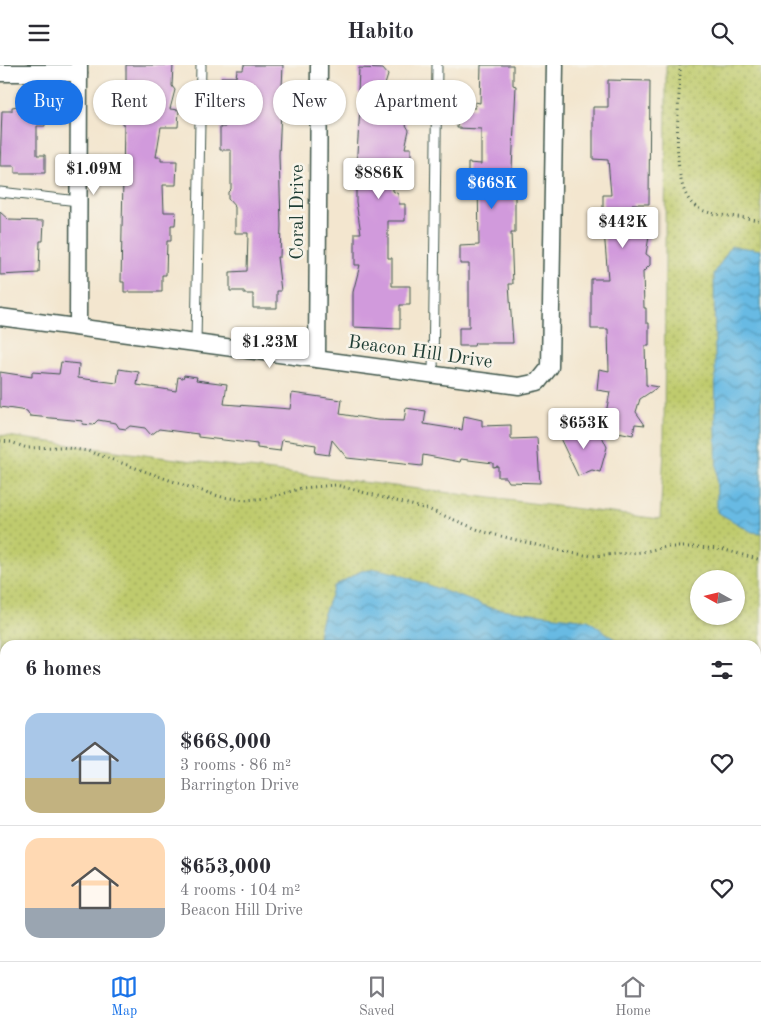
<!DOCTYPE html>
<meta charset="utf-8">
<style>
:root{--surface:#fff;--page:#f2f2f3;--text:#2b2b33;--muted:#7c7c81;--line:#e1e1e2;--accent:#1a73e8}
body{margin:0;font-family:"Old Standard TT",serif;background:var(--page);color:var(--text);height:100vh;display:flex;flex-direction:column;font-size:19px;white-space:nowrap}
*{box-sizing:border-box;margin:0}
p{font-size:16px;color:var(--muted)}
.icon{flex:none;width:28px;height:28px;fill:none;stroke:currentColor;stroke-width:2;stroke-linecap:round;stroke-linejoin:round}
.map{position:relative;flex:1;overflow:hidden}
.sheet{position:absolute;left:0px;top:575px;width:761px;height:321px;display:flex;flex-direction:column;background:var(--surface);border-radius:15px 15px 0 0;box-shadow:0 1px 4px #0004}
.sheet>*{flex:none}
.hud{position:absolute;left:15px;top:15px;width:500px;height:45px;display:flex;gap:10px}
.needle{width:32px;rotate:278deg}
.tools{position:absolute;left:690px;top:505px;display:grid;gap:10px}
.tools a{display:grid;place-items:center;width:55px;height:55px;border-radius:50%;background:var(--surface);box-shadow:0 1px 4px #0004;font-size:25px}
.price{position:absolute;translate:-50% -42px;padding:0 11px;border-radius:5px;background:#fff;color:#222;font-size:16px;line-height:32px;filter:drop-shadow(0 1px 2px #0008)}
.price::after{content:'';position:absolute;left:50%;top:30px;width:15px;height:11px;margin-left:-8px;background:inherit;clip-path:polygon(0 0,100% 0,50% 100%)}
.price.on{background:var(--accent);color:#fff}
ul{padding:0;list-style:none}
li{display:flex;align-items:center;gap:15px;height:125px;padding:0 25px}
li+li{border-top:1px solid var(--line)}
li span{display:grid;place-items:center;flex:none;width:140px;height:100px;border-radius:15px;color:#555}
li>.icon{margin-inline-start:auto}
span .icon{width:60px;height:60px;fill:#fffc;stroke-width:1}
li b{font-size:21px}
h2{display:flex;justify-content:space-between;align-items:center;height:60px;padding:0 25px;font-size:21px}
.pill{padding:0 18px;border-radius:22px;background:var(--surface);box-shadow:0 1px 4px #0004;font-size:18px;line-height:45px}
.pill.on{background:var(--accent);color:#fff}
header{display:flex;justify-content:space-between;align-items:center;height:65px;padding:0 25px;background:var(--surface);font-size:22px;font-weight:800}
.dock{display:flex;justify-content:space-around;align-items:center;height:70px;border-top:1px solid var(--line);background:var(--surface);font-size:14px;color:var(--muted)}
.dock a{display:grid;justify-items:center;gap:2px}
.dock .on{color:var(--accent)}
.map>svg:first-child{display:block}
.green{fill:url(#green-dots);stroke:#6f8450;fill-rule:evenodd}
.water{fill:url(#water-waves);stroke:#437c8c}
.building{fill:#d19adc}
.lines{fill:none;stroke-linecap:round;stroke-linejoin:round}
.service-casing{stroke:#3f564b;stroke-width:11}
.minor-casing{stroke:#3f564b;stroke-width:19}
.path{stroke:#3f564b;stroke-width:3;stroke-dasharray:1 4;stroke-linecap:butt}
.service{stroke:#fff;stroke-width:9}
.minor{stroke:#fff;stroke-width:16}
.labels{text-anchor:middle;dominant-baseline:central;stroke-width:5;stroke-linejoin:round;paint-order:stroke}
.street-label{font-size:19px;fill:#1f3d34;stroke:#f7f3e8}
</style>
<header><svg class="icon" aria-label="menu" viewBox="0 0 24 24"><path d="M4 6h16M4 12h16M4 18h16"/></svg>Habito<svg class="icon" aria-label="search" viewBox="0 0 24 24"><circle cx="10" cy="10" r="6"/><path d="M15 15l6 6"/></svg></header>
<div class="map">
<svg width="761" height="896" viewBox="0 0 761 896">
<defs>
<pattern id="green-dots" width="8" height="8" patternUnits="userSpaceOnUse" patternTransform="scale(1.25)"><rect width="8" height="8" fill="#bfcb6d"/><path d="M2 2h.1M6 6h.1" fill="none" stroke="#9ba65a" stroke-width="1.8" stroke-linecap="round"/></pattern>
<pattern id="water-waves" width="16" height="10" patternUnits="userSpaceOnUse" patternTransform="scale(1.25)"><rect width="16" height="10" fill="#67bae3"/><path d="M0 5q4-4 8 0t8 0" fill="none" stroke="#5498b9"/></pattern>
</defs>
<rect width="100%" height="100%" fill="#f7f3e8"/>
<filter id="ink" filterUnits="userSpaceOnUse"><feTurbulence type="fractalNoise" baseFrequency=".02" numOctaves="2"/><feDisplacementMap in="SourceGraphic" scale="10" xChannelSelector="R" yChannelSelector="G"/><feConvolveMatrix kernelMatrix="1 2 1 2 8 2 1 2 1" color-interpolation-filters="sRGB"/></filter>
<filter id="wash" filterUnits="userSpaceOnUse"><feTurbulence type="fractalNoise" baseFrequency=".0096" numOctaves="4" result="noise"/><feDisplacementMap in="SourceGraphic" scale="20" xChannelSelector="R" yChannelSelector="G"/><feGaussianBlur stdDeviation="1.12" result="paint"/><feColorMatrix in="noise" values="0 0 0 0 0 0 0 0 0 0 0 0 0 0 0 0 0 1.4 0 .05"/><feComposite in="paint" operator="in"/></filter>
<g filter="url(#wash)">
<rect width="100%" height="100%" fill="#f3e6cf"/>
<path class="green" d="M666 0H761V896H603L605 891H756V580H5V751H0V370L152 391 660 454 664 386ZM699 514H736V551H699Z"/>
<g class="water">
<polygon points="731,181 761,185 761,468 752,467 717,447 714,209"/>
<path d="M377 504 395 508 491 543 588 555 623 580H318C317 558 328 541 334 521L361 506Z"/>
<polygon points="761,607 761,786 756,769 756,611"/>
<polygon points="761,798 761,896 702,896 705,891 756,891 756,812"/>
</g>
<g id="blocks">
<g class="building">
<polygon points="126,0 173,0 172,21 175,25 170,44 179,45 178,62 161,62 156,92 161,92 161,96 177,96 176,120 163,120 164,147 176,147 175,160 171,160 171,176 167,176 166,210 162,210 162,227 124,227 124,217 121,217 124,59 122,59 124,38 122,38 123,19 126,19"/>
<polygon points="244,0 283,0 279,90 281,160 280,192 277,192 281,226 277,226 277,243 253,243 253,229 244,229 244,226 230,226 230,207 247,206 248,168 235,168 235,142 228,134 228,127 231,124 231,85 220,85 220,62 225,62 225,34 221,34 221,12 236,12 237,5 243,5"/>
<polygon points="481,0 513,0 513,20 516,21 511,124 515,124 515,168 511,168 513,219 509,219 513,278 475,278 474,281 459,281 459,263 469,263 469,199 460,199 460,181 479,180 478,116 468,116 468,98 481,99 481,64 457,63 458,42 475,43 475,37 480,38"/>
<polygon points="359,3 383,4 388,10 384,23 407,25 406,60 409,65 405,83 411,83 411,103 393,102 393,126 398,129 399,139 405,139 405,156 388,156 388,193 392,193 392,221 410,221 410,240 400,240 400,264 353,262 353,227 360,200 355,200 355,168 361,168 356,137 356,122 359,122 357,88 361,28 358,28"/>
<polygon points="608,15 650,16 649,139 632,139 651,160 646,189 650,192 650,200 643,207 644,243 646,243 646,258 649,258 649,281 645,281 646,313 646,320 658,322 640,334 636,347 645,360 635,359 633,370 603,364 610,327 597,325 599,304 609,306 608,264 591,264 591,214 608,214 604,166 591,166 591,144 603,144 603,130 611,130 608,95 593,94 593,42 608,42"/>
<polygon points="18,41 45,44 45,61 37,61 37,90 45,90 45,108 15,108 15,101 0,101 2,46 12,46 12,42"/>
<polygon points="0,147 9,155 44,156 43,176 40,176 39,208 0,210"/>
<polygon points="61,297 79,299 78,313 117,318 119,304 139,307 137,320 176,326 178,312 183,313 184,310 197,312 196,315 227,319 224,339 290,344 292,328 342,335 340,349 377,355 404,356 406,343 426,346 424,359 462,365 464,351 482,355 482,361 511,360 511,374 537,373 540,418 509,417 506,412 498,412 498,401 493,402 493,398 461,394 460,397 423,390 422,401 347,393 332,375 329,390 315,388 316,380 282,375 280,386 257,383 257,379 198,372 198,369 159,364 151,370 145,363 130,361 126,364 119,363 116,358 98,355 93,360 82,359 83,356 30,351 27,346 0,342 0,307 32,312 32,307 59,309"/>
<polygon points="574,359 580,373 599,365 607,382 600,407 592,405 578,411 557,367"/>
</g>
</g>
</g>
<g filter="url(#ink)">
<use href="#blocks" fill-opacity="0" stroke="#3f564b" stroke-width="1"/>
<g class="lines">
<g class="service-casing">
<g id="service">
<polyline points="0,127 78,136"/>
<polyline points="196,278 201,0"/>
<polyline points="433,310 437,0"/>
<polyline points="0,845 5,845"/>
<polyline points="478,896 480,891"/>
</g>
</g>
<g class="minor-casing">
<g id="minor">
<polyline points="0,8 79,8"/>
<polyline points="0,252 519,321 538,317 550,302 555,0"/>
<polyline points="78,262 79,0"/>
<polyline points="317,294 319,0"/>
</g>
</g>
<g class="path">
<path d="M680 0C681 31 667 121 695 141 711 153 741 150 761 156"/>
<polyline points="0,376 11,377 27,383 60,382 88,386 189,422 222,432 245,435 268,433 302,423 336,420 430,445 484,467 570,488 592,491 642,487 666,482 699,482 725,485 761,495"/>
<polyline points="0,721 5,722"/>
<polyline points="612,896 613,891"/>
</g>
<use href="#service" class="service"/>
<use href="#minor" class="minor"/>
</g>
</g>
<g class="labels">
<g class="street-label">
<text transform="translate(298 147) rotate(-90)">Coral Drive</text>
<text transform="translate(420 288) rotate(8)">Beacon Hill Drive</text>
</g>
</g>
</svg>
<div class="tools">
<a><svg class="needle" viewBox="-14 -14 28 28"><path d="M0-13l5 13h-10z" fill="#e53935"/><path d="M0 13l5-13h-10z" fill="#7c7c81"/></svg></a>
</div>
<b class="price" style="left:94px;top:131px">$1.09M</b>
<b class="price" style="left:379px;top:135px">$886K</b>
<b class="price on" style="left:492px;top:145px">$668K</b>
<b class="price" style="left:623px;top:184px">$442K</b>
<b class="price" style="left:270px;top:304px">$1.23M</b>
<b class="price" style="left:584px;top:385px">$653K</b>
<div class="hud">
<a class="pill on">Buy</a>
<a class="pill">Rent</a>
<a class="pill">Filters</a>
<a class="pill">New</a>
<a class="pill">Apartment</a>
</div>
<section class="sheet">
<h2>6 homes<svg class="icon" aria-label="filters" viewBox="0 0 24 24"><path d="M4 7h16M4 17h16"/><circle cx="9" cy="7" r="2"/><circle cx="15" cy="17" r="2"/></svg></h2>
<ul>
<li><span style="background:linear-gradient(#a9c7e8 65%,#c2b280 0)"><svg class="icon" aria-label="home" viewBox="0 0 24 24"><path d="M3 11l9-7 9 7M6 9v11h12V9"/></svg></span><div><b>$668,000</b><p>3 rooms · 86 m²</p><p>Barrington Drive</p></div><svg class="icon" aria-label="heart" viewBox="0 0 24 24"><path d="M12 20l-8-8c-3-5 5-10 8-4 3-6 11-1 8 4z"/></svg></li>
<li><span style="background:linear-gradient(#ffd9b3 70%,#9aa5b1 0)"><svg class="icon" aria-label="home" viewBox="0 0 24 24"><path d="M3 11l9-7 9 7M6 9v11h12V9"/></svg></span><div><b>$653,000</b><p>4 rooms · 104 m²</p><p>Beacon Hill Drive</p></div><svg class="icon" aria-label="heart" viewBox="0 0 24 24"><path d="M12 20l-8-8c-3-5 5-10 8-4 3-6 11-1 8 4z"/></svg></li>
</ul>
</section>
</div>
<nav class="dock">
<a class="on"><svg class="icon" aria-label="map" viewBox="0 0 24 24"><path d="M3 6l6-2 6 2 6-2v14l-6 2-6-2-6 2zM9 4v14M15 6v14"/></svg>Map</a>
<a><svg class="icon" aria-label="saved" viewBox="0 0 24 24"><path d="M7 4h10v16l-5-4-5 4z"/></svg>Saved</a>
<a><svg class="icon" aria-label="home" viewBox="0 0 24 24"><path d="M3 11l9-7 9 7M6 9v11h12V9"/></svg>Home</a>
</nav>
